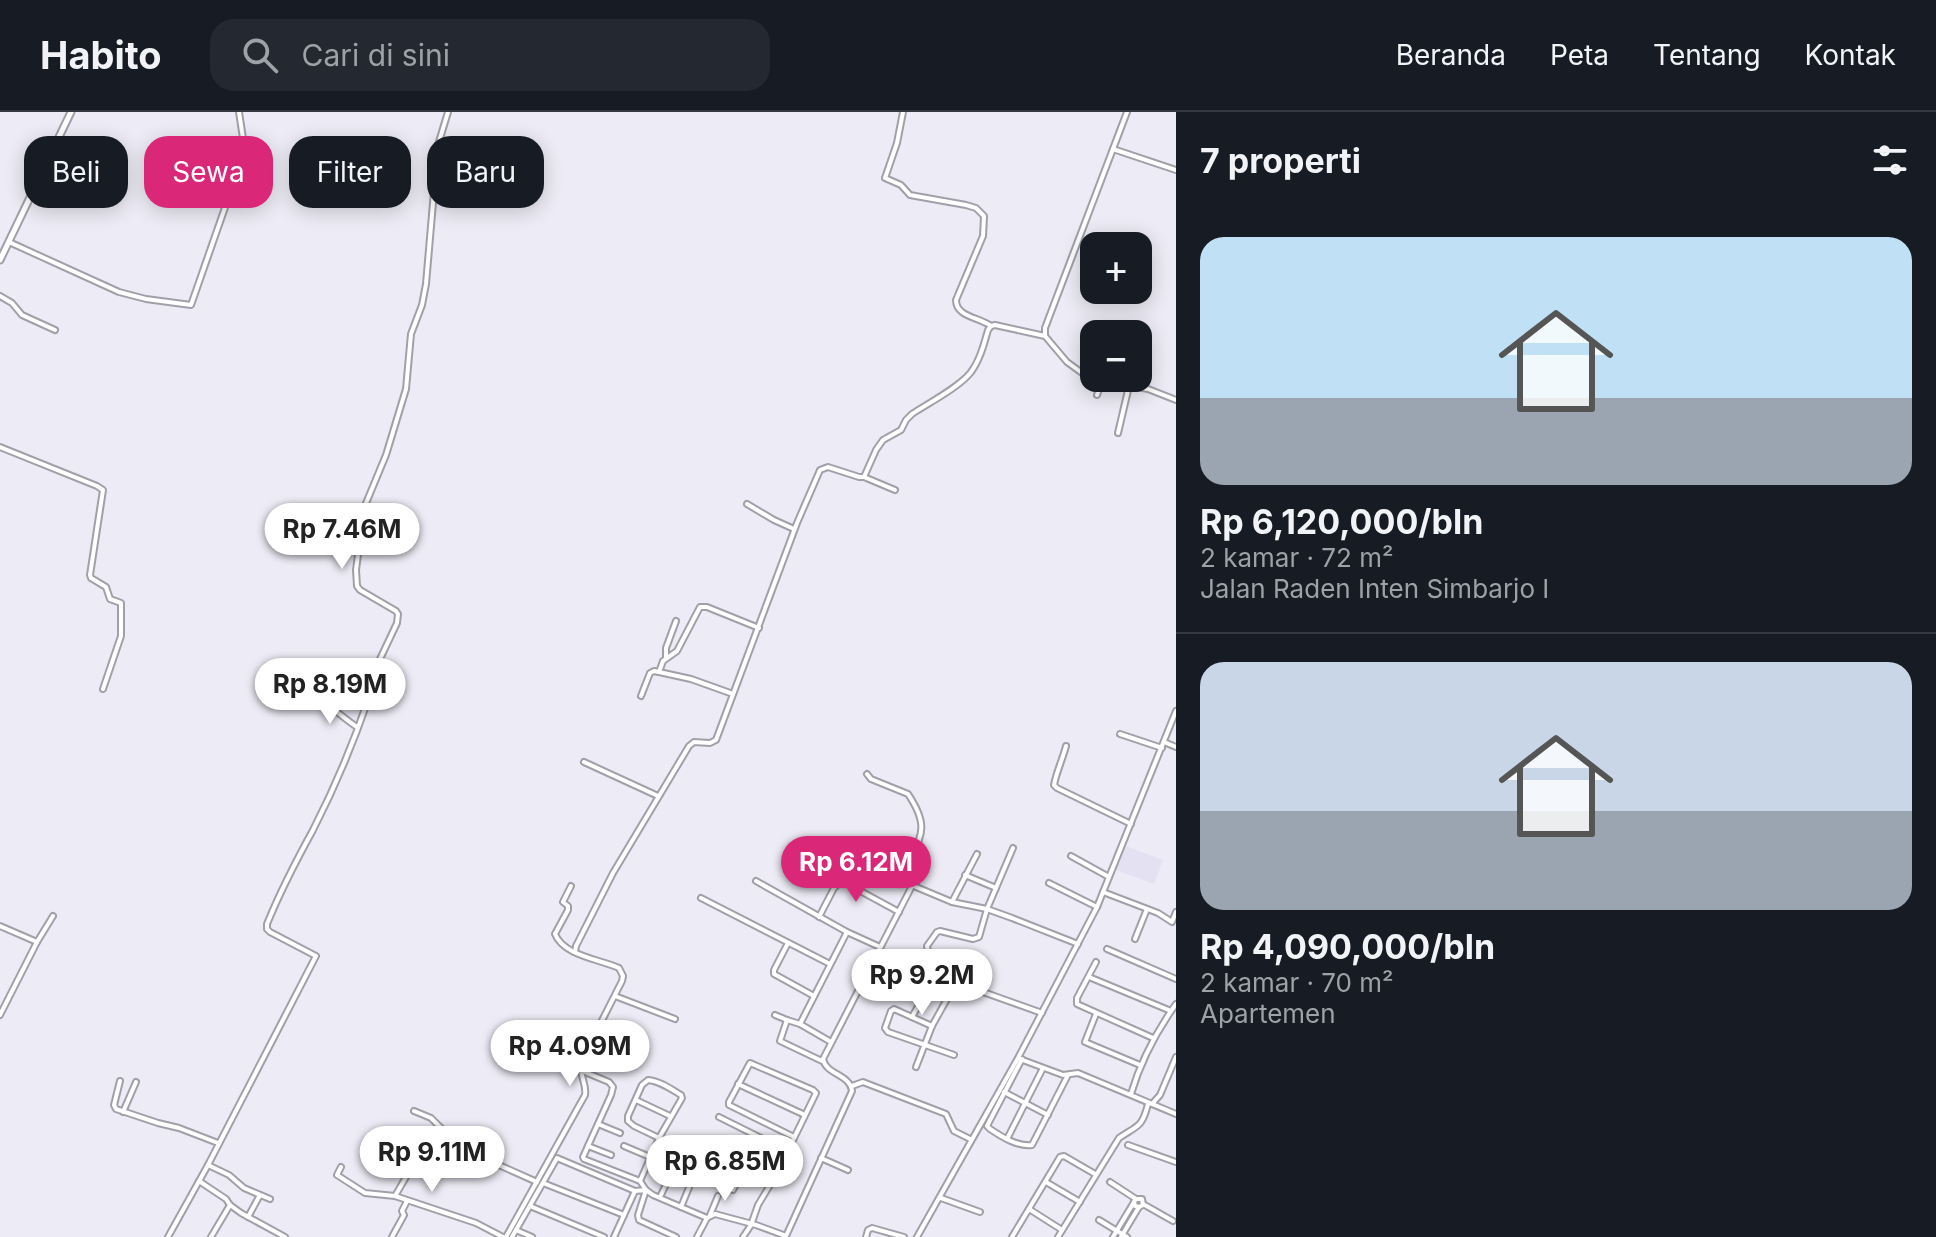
<!DOCTYPE html>
<html lang="id">
<meta charset="utf-8">
<style>
:root{--surface:#171b24;--page:#242831;--text:#f1f3f6;--muted:#9ea1a6;--line:#363941;--accent:#db2777}
body{margin:0;font-family:Inter,sans-serif;background:var(--page);color:var(--text);height:100vh;display:flex;flex-direction:column;font-size:30px;white-space:nowrap}
*{box-sizing:border-box;margin:0}
p{font-size:26px;color:var(--muted)}
.icon{flex:none;width:44px;height:44px;fill:none;stroke:currentColor;stroke-width:2;stroke-linecap:round;stroke-linejoin:round}
.map{position:relative;flex:1;overflow:hidden}
.panel{display:flex;flex-direction:column;background:var(--surface);width:760px}
.panel>*{flex:none}
.top-card{position:absolute;left:24px;top:24px;width:760px;height:72px;display:flex;gap:16px}
.tools{position:absolute;left:1080px;top:120px;display:grid;gap:16px}
.tools a{display:grid;place-items:center;width:72px;height:72px;border-radius:16px;background:var(--surface);box-shadow:0 4px 20px #0003;font-size:40px}
.price{position:absolute;translate:-50% -68px;padding:0 18px;border-radius:28px;background:#fff;color:#222;font-size:26px;line-height:52px;filter:drop-shadow(0 2px 4px #0008)}
.price::after{content:'';position:absolute;left:50%;top:48px;width:24px;height:18px;margin-left:-12px;background:inherit;clip-path:polygon(0 0,100% 0,50% 100%)}
.price.active{background:var(--accent);color:#fff}
ul{padding:0;list-style:none}
li{display:grid;align-content:center;gap:16px;height:424px;padding:0 24px}
li+li{border-top:2px solid var(--line)}
li span{display:grid;place-items:center;height:248px;border-radius:24px;color:#555}
li>.icon{margin-inline-start:auto}
span .icon{width:144px;height:144px;fill:#fffc;stroke-width:1}
li b{font-size:34px}
h2{display:flex;justify-content:space-between;align-items:center;height:96px;padding:0 24px;font-size:34px}
.pill{padding:0 28px;border-radius:24px;background:var(--surface);box-shadow:0 4px 20px #0003;font-size:28px;line-height:72px}
.pill.active{background:var(--accent);color:#fff}
header{display:flex;align-items:center;gap:48px;box-sizing:border-box;height:112px;padding:0 40px;background:var(--surface);border-bottom:2px solid var(--line)}
header strong{font-size:38px}
nav{display:flex;gap:44px;margin-inline-start:auto;font-size:28px}
.search{width:560px;height:72px;background:var(--page);display:flex;align-items:center;gap:20px;box-sizing:border-box;padding:0 28px;border-radius:24px;color:var(--muted);font-size:30px}
main{display:flex;flex:1;min-height:0}
.map>svg:first-child{display:block}
.built{fill:#e3e1f2}
.lines{fill:none;stroke-linecap:round;stroke-linejoin:round}
.minor-casing{stroke:#a1a0a9;stroke-width:8}
.tertiary-casing{stroke:#a1a0a9;stroke-width:9}
.minor{stroke:#fff;stroke-width:4}
.tertiary{stroke:#fff;stroke-width:5}
</style>
<header>
<strong>Habito</strong>
<div class="search"><svg class="icon" aria-label="search" viewBox="0 0 24 24"><circle cx="10" cy="10" r="6"/><path d="M15 15l6 6"/></svg>Cari di sini</div>
<nav><a>Beranda</a><a>Peta</a><a>Tentang</a><a>Kontak</a></nav>
</header>
<main>
<div class="map">
<svg width="1176" height="1125" viewBox="0 0 1176 1125">
<rect width="100%" height="100%" fill="#edecf6"/>
<polygon class="built" points="1126,734 1163,748 1154,772 1116,758"/>
<g class="lines">
<g class="minor-casing">
<g id="minor">
<path d="M903 0 897 31 885 66 901 73 910 83 966 93 976 96 984 104 983 124 956 188C956 205 979 205 991 214"/>
<polyline points="1113,37 1176,58"/>
<polyline points="9,130 119,180 146,187 191,193 243,44 244,33 239,0"/>
<polyline points="0,184 12,191 22,203 55,218"/>
<polyline points="1045,223 1045,216 1127,0"/>
<polyline points="1097,283 1102,269"/>
<polyline points="1118,321 1129,274"/>
<polyline points="0,335 97,374 103,378 90,463 91,466 106,475 110,487 121,491 121,524 103,577"/>
<polyline points="864,365 895,378"/>
<polyline points="747,392 774,408 794,417"/>
<polyline points="666,546 666,536 676,509"/>
<polyline points="733,582 691,567 659,560 663,549 677,539 700,495 707,495 759,516"/>
<polyline points="641,584 650,561 654,559 659,560"/>
<path d="M317 587C332 594 343 606 357 615"/>
<polyline points="1120,622 1162,636"/>
<polyline points="1164,630 1176,635"/>
<path d="M1066 634C1063 646 1056 661 1054 673L1057 676 1131 712"/>
<polyline points="584,650 658,684"/>
<path d="M867 662 871 667 908 682C932 718 919 725 905 759L909 772 952 790 987 797 1012 806 1078 832"/>
<polyline points="1071,744 1109,765"/>
<polyline points="965,763 996,776"/>
<polyline points="756,769 847,820 880,835"/>
<polyline points="1049,771 1097,795"/>
<polyline points="1103,780 1158,801 1172,810 1176,800"/>
<polyline points="701,786 830,852"/>
<polyline points="952,790 977,742"/>
<polyline points="819,805 834,776 842,769 899,800"/>
<polyline points="0,814 37,830"/>
<polyline points="1135,827 1147,797"/>
<polyline points="788,831 774,858 774,862 814,884"/>
<polyline points="1107,837 1176,867"/>
<path d="M575 840 576 834 613 761 689 634 694 630 710 631 716 628 797 411 820 358 828 355 859 365H864L876 338 883 328 901 318 906 308 912 302C927 292 961 274 971 260 980 248 984 232 988 218L991 214 995 213 1045 224 1067 250 1089 266 1148 277 1176 288"/>
<polyline points="1096,850 1077,886 1077,892 1153,926"/>
<polyline points="1089,865 1171,899"/>
<polyline points="958,871 1042,901"/>
<polyline points="615,884 675,907"/>
<polyline points="1096,902 1085,930 1140,953"/>
<polyline points="0,903 37,830 53,804"/>
<polyline points="775,903 787,908"/>
<polyline points="912,905 944,848"/>
<polyline points="800,912 847,820"/>
<polyline points="932,914 894,897 891,899 885,916 888,920 954,943"/>
<path d="M541 936 585 960 609 970 613 975 611 983 583 1045 584 1047 640 1069 646 1078 653 1083 707 1106 715 1102 756 1113 786 1124 852 979C850 962 826 963 823 947L912 774"/>
<polyline points="1020,947 1063,963 1078,961 1176,1002"/>
<path d="M1022 947 987 1014 990 1017C1002 1025 1018 1035 1032 1033L1068 963"/>
<polyline points="822,949 780,929 787,908 800,912 831,930"/>
<polyline points="916,955 932,914 962,860 961,856 928,840 927,834 937,820 940,819 973,827 979,825 987,797 1013,736"/>
<polyline points="120,969 114,993 116,997 158,1011 179,1016 218,1031"/>
<polyline points="738,972 805,1003"/>
<polyline points="852,974 863,970 868,972 946,1002 954,1019 970,1027"/>
<polyline points="1004,980 1048,1003"/>
<path d="M1131 982C1141 948 1156 920 1176 892"/>
<polyline points="636,988 670,1004"/>
<polyline points="1152,992 1160,983 1176,945"/>
<polyline points="414,999 431,1006 454,1029 472,1041 537,1070"/>
<polyline points="123,1000 136,970"/>
<polyline points="719,1005 787,1039"/>
<polyline points="598,1012 620,1021"/>
<polyline points="1007,1027 1043,956"/>
<polyline points="703,1032 747,1054"/>
<polyline points="1128,1033 1176,1050"/>
<polyline points="588,1034 611,1043"/>
<polyline points="624,1034 650,1045"/>
<polyline points="821,1046 848,1058"/>
<polyline points="208,1053 229,1063 244,1076 270,1087"/>
<polyline points="341,1055 337,1063 365,1081 395,1084 476,1111 503,1125"/>
<polyline points="689,1056 710,1068 733,1078 760,1026"/>
<polyline points="199,1069 226,1087 230,1093 241,1101 285,1125"/>
<path d="M640 1069 659 1026 682 986 681 983C671 977 660 969 648 968L642 973 628 1004V1009L634 1014 659 1026"/>
<polyline points="1046,1070 1080,1090"/>
<polyline points="1110,1070 1136,1087 1142,1087 1143,1093 1139,1095 1135,1094 1134,1090 1136,1087"/>
<polyline points="543,1071 624,1103"/>
<polyline points="395,1084 413,1053"/>
<polyline points="660,1085 669,1066"/>
<polyline points="941,1086 980,1100"/>
<polyline points="1143,1092 1173,1109"/>
<polyline points="530,1094 604,1125"/>
<polyline points="681,1095 690,1073"/>
<polyline points="1029,1097 1062,1118"/>
<polyline points="710,1103 718,1084"/>
<polyline points="248,1105 260,1083"/>
<polyline points="1099,1108 1127,1125"/>
<polyline points="516,1118 532,1125"/>
<path d="M168 1125 208 1053 316 844 270 820 267 817V812C280 780 296 749 313 718 334 677 353 632 368 588 370 580 369 572 372 564L397 511 398 502 396 499 360 478 357 474 356 458 364 396 386 343 406 277 411 222 422 193 426 172 438 33 448 0"/>
<polyline points="211,1125 230,1093"/>
<polyline points="392,1125 404,1103 402,1099 407,1089"/>
<path d="M506 1125 585 983C587 971 579 965 581 950L622 869 623 864 619 856C599 847 564 844 555 822L568 798V794L563 790 571 774"/>
<polyline points="512,1125 557,1046 635,1079 646,1078 638,1103 639,1108 676,1125"/>
<polyline points="614,1125 635,1079"/>
<polyline points="697,1125 707,1106"/>
<polyline points="743,1125 751,1113 758,1093 776,1063 816,981 813,978 750,951 729,990 729,993 794,1025"/>
<polyline points="866,1125 868,1118 872,1116 904,1125"/>
<polyline points="917,1125 1018,946 1097,795 1176,599"/>
<polyline points="1012,1125 1060,1045 1064,1044 1095,1062"/>
<path d="M1058 1125 1119 1026C1138 1013 1142 1016 1148 992"/>
<polyline points="1113,1125 1134,1090"/>
<polyline points="1121,1125 1139,1095"/>
</g>
</g>
<g class="tertiary-casing">
<polyline id="tertiary" points="0,148 71,0"/>
</g>
<use href="#minor" class="minor"/>
<use href="#tertiary" class="tertiary"/>
</g>
</svg>
<div class="tools">
<a>+</a>
<a>−</a>
</div>
<b class="price" style="left:342px;top:459px">Rp 7.46M</b>
<b class="price" style="left:330px;top:614px">Rp 8.19M</b>
<b class="price active" style="left:856px;top:792px">Rp 6.12M</b>
<b class="price" style="left:922px;top:905px">Rp 9.2M</b>
<b class="price" style="left:570px;top:976px">Rp 4.09M</b>
<b class="price" style="left:432px;top:1082px">Rp 9.11M</b>
<b class="price" style="left:725px;top:1091px">Rp 6.85M</b>
<div class="top-card">
<a class="pill">Beli</a>
<a class="pill active">Sewa</a>
<a class="pill">Filter</a>
<a class="pill">Baru</a>
</div>
</div>
<section class="panel">
<h2>7 properti<svg class="icon" aria-label="filters" viewBox="0 0 24 24"><path d="M4 7h16M4 17h16"/><circle cx="9" cy="7" r="2"/><circle cx="15" cy="17" r="2"/></svg></h2>
<ul>
<li><span style="background:linear-gradient(#bfe0f5 65%,#9aa5b1 0)"><svg class="icon" aria-label="home" viewBox="0 0 24 24"><path d="M3 11l9-7 9 7M6 9v11h12V9"/></svg></span><div><b>Rp 6,120,000/bln</b><p>2 kamar · 72 m²</p><p>Jalan Raden Inten Simbarjo I</p></div></li>
<li><span style="background:linear-gradient(#c9d6e8 60%,#9aa5b1 0)"><svg class="icon" aria-label="home" viewBox="0 0 24 24"><path d="M3 11l9-7 9 7M6 9v11h12V9"/></svg></span><div><b>Rp 4,090,000/bln</b><p>2 kamar · 70 m²</p><p>Apartemen</p></div></li>
</ul>
</section>
</main>
